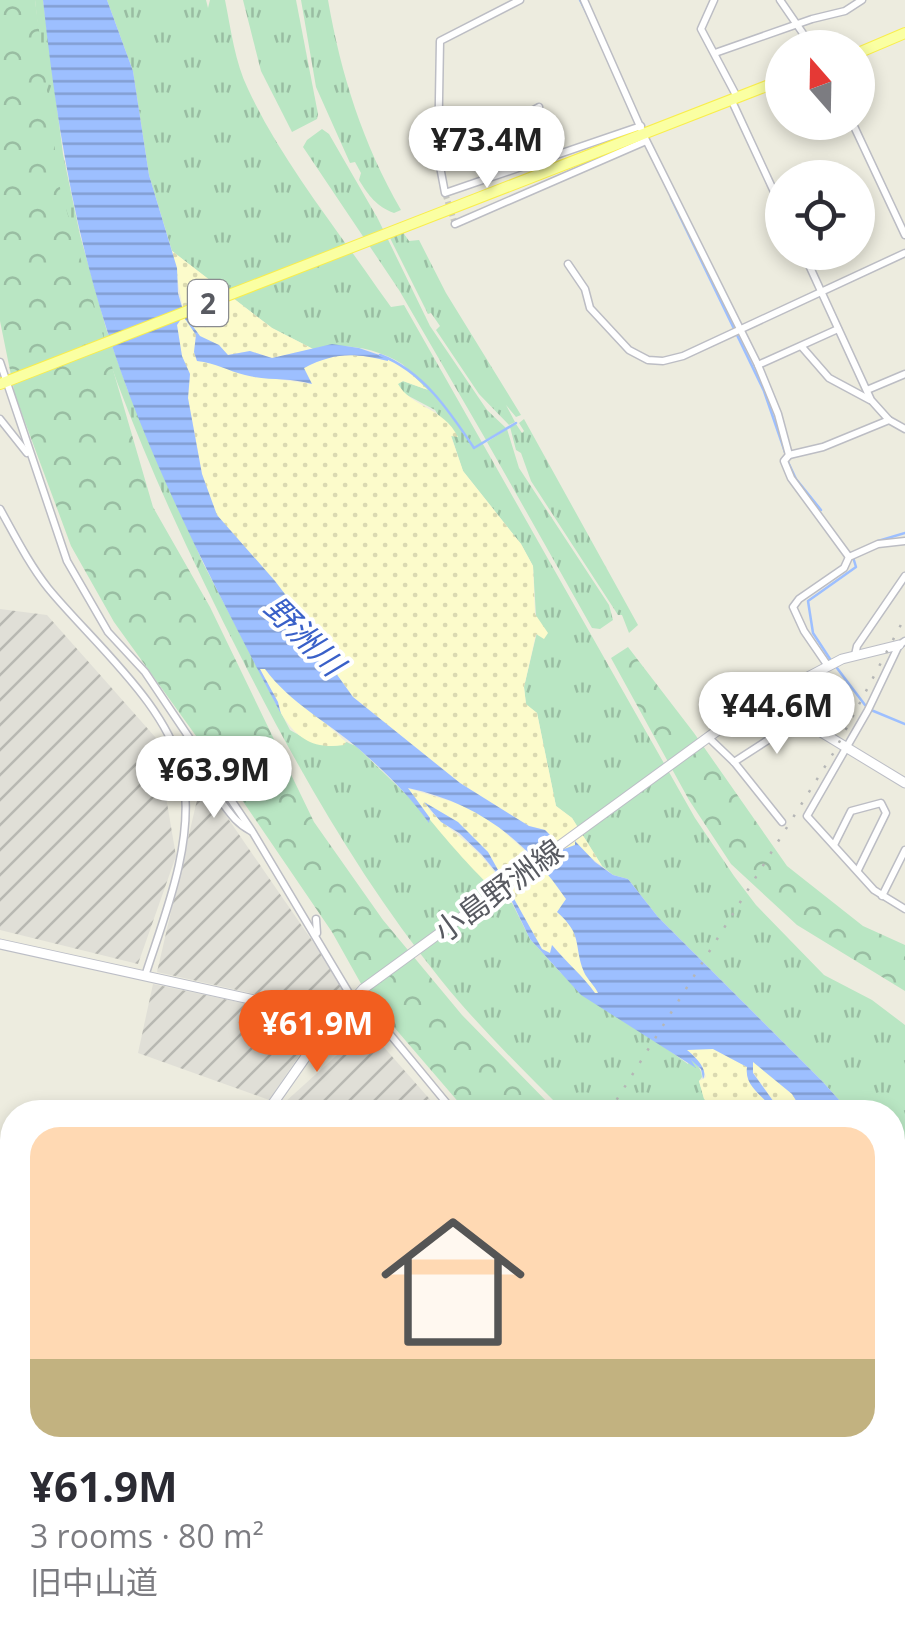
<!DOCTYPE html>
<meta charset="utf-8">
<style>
:root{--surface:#fff;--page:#f7f7f7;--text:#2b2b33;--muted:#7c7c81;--line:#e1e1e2;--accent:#f25e1f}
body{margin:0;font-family:"Open Sans","Noto Sans JP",sans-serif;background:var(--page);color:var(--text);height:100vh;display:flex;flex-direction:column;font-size:38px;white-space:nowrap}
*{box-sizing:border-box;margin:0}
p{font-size:32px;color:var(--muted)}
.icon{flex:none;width:55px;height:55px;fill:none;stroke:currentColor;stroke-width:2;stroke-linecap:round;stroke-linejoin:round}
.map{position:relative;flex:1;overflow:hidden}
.side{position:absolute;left:0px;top:1100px;width:905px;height:552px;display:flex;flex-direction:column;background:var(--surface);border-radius:40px 40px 0 0;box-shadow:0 5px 15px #0003}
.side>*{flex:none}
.needle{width:65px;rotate:340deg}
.buttons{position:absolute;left:765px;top:30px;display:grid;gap:20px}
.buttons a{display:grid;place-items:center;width:110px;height:110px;border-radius:50%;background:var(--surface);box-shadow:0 5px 15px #0003;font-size:50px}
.price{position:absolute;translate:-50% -85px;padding:0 22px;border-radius:35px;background:#fff;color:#222;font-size:32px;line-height:65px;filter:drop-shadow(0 2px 5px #0008)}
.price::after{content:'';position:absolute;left:50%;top:60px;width:30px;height:22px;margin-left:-15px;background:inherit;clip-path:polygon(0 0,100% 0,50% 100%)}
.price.current{background:var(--accent);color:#fff}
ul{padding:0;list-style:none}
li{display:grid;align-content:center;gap:20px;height:530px;padding:0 30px}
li+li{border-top:2px solid var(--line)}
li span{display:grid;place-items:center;height:310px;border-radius:30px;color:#555}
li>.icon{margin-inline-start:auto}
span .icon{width:180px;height:180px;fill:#fffc;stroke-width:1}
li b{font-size:42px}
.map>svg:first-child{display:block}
.commercial{fill:#fffed2}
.industrial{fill:url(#industrial-furrows)}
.grass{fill:url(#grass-tufts)}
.sand{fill:url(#sand-dots)}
.park{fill:url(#park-crowns)}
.water{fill:url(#water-rules)}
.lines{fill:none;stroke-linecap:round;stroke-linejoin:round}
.stream{stroke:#9dbfff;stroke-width:2.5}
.river{stroke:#9dbfff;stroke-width:12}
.street-tunnel{stroke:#c8c8c0;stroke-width:6;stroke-dasharray:6 3;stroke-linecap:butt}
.street-casing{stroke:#bcbdc4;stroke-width:9}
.secondary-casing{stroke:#bcbec6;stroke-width:11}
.primary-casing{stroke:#f9ee4c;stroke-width:12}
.street{stroke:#fff;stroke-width:6}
.secondary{stroke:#fff;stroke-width:9}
.primary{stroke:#faffa2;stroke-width:10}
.rail{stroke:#b5b6b6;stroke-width:2.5;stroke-dasharray:2.5 12;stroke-linecap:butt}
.labels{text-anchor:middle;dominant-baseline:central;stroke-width:8;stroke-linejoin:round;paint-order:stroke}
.shield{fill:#fff;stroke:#8a8c90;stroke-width:2.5}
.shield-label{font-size:28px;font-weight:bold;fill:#585a61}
.street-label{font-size:30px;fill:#585a61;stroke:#fff}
.water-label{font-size:32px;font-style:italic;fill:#3960c8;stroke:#fff}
</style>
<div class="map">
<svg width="905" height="1652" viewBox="0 0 905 1652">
<defs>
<pattern id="industrial-furrows" width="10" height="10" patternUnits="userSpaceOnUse" patternTransform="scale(2.5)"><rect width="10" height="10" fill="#e0dfd7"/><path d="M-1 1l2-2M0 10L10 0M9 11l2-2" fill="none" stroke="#b8b8b2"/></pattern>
<pattern id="grass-tufts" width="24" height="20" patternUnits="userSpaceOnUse" patternTransform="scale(2.5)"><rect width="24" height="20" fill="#b9e6c3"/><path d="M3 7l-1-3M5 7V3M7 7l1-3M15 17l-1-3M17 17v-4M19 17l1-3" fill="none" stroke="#99bda2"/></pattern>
<pattern id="sand-dots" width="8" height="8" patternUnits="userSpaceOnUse" patternTransform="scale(2.5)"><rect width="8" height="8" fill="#fcfbcb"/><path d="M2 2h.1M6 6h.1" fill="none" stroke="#dad9b1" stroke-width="1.8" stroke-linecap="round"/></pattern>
<pattern id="park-crowns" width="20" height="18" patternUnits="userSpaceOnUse" patternTransform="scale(2.5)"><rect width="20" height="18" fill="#b9e6c3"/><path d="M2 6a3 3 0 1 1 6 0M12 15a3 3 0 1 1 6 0" fill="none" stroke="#99bda2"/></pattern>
<pattern id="water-rules" width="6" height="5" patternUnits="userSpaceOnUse" patternTransform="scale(2.5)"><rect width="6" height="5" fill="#9dbfff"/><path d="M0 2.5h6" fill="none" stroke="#839ed2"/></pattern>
</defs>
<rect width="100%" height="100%" fill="#edecdf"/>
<polygon class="commercial" points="815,679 828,701 815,722 783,702 784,697"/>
<g class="industrial">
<polygon points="0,609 47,615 156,738 176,856 138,964 0,930"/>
<polygon points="197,800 216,801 346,990 318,1008 157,972"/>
<polygon points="153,984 323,1020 269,1100 138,1053"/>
<polygon points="367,1028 441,1112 274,1112"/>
</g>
<g class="grass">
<path d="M35 0H43L63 154 80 235 106 328 128 391 203 563 290 730C307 740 329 752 346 742L356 746 415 803 428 821 430 818 501 899 512 903 530 939 561 973 688 1064 690 1059C697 1064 701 1068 702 1077L699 1081 704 1098 718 1112H565C523 1070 479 1027 441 980 362 882 299 771 242 659 174 526 113 391 73 247 51 166 44 82 35 0Z"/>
<path d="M107 0H206L208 8 210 0H225C231 30 235 62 248 89 281 160 334 225 378 289L391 307 404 305 695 818 734 876 756 905 824 975 872 1000 905 1025V1167L893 1162 892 1112H850L822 1081 658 917 628 879 613 875 602 866 572 818 556 806 537 713 526 705 524 687 537 632 533 566 521 544 463 471 451 435 435 410 403 393 397 384 403 381 425 389C418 381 410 370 402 364 377 348 341 342 313 349L272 328 172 251 149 175 133 71Z"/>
<polygon points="243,0 296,0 318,114 317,119 292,132 261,71"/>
<path d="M301 0H328C341 75 363 144 401 210L394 213C376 206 369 196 359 180L361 173 355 162 350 163 316 87Z"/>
<polygon points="322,129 329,134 378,219 430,326 487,410 506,428 486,440 399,290 303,147 307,140"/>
<polygon points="402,231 409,241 419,240 446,293 521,415 516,417 506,405 515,422 509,425 479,394 436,330 440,326 431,313 428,314 389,236"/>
<polygon points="524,419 638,625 629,633 622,615 618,615 531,481 521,453 516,450 510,427 516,424 522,433 524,431 519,423"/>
<polygon points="507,429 519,468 609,605 613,620 600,629 592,628 487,442"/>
</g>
<g class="sand">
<path d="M172 251 272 328 313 349 272 358 250 351 227 355 219 345 196 335 194 352 197 361 216 363 241 374 312 384 303 368C336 352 352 353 388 361V358L402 365 428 390 403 381 398 384C411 407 444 408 458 437L451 436 463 471 521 544 533 566 535 614 548 633 544 639 536 634 524 687 526 704 537 713 556 806 572 818 602 866 575 845 565 849 545 830 529 826 460 783 353 697 325 658 307 623 216 515 202 474 188 398 190 374 182 357 177 325 184 314Z"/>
<path d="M265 668 346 742 344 745C290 754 279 706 259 669Z"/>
<path d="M407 788 469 807 489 818 547 871 566 899 584 972 599 992 595 993 553 946 550 954 542 949 488 852 426 807C465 845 487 850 512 903 492 895 418 809 407 788Z"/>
<path d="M700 1048 713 1049 747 1067C744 1089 766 1095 773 1112H718L704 1099 699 1081 706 1077C702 1064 696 1056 686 1050Z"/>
<polygon points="753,1061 792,1094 803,1112 781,1112 753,1072"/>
</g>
<g class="park">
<polygon points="0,0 35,0 60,188 153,507 210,607 314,822 383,920 462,1015 557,1112 467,1112 369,998 332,932 240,797 114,622 71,546 15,395 0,321"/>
<polygon points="628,647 694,733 787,866 863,926 905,945 905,991 797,925 731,864 689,800 611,658"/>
<polygon points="893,1413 905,1424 905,1528 893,1512"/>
</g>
<g class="water">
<path d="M43 0H107L133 71 149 175 177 268 178 293 184 314 200 336 219 345 228 355 250 351 272 358 332 344 359 348 388 358V361C354 353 336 352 304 368L312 384C290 377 268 381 245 375 228 371 216 363 197 361L194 352 196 335 183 316 177 325 182 356 190 374 188 398 202 474 217 515 275 581 307 623 325 658 353 697 460 783 529 826 545 830 564 849 575 845V841L595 862 613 875 628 879 658 917 822 1081 850 1112H803L792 1094 753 1062V1073L781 1112H773C766 1095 744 1089 747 1067L713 1049 687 1050C694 1056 709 1069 703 1079L701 1069 691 1060 696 1068 581 995 530 939 500 877 482 855 459 833 441 822 424 802 458 822 488 852 542 949 550 953 552 945C566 962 583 976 595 993H598C595 986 587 979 584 972 573 945 584 936 557 912L566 899C526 840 478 803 408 788L430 818 429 823C410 796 384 771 359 749 329 723 290 703 265 669H260L278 702 281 714C216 589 148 462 106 327 72 220 55 111 43 0Z"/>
<polygon points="893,1255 905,1277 905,1370 897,1362 901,1361 893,1346"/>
</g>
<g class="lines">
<g class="stream">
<polyline points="580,0 589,18"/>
<polyline points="671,198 764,391 786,455"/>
<path d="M380 355C423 371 450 412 474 448L516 423"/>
<polyline points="788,462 796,479 821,510"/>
<polyline points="878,541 905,533"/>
<polyline points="832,662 813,633 808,601 856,567 853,557"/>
<polyline points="837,668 865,705"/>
<polyline points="871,710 905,724"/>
<polyline points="0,1408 12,1411"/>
</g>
<polyline class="river" points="688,1652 690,1640"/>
<polyline class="street-tunnel" points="445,193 455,224"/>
<g class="street-casing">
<g id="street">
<polyline points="520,0 440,41 438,156 445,193 641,126"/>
<polyline points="584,0 646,140 758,365 778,414 789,455 784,461 791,478 849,557"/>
<polyline points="714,0 701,29 737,97"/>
<polyline points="780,0 813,48"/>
<polyline points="715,53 812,19 845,11 862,0"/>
<polyline points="731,99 782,209"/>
<polyline points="852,122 905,235"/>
<polyline points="471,145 539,107"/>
<polyline points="455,224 646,141"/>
<polyline points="803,252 871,400 889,420 905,429"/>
<polyline points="568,264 585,289 590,308 629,350 648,360 663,361 683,356 905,253"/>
<polyline points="802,347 829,378 870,400"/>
<polyline points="0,362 67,561 108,632 145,672 252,831 352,998 370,1010 454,1112"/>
<polyline points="758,365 838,329"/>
<polyline points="867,390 905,374"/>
<polyline points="0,419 27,453"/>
<polyline points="789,455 823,447 889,420"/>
<path d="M0 509C15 536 29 564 48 588 92 642 174 709 184 781 193 847 165 914 145 976"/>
<polyline points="905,641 899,645 868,710 807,816 874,890 905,909"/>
<polyline points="855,655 857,646 905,576"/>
<polyline points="828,666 804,631 793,607 799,599 844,568 849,557 878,544 905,541"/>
<polyline points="708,737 734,762 782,822"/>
<polyline points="734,762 799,720"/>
<path d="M184 780C224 784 220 815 251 831"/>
<polyline points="834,845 851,811 881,803 886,813 858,870"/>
<polyline points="882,896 905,850"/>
<polyline points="316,919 317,933"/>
<polyline points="0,1166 12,1170"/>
<polyline points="0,1181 12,1186"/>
<polyline points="0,1277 12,1213"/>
<polyline points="0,1308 12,1318"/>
<polyline points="892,1606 905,1608"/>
<polyline points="157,1640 160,1644 165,1640"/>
<polyline points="175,1640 184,1652"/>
<polyline points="758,1640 784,1652"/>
<polyline points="291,1648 296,1640"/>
<polyline points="265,1652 272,1640"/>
<polyline points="477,1652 480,1640"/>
<polyline points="498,1652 498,1642 538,1652"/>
<polyline points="602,1652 604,1640"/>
<polyline points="636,1652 638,1640"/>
<polyline points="682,1652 685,1640"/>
<polyline points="812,1652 820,1640"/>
</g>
</g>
<g class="secondary-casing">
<g id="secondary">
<polyline points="770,701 785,689 842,659 899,645"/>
<polyline points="0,944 336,1018"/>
<polyline points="267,1112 314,1045 363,989 747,709 770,701 905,783"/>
<polyline points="0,1393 12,1381"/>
<polyline points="892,1525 905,1545"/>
<polyline points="0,1626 12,1600"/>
</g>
</g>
<g class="primary-casing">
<g id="primary">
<polyline points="858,53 905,33"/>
<polyline points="0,384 782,80"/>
<polyline points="0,1432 12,1448"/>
<polyline points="166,1640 175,1652"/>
</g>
</g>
<use href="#street" class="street"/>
<use href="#secondary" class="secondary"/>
<use href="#primary" class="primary"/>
<g class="rail">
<polyline points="609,1112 834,752 905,617"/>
<polyline points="248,1652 255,1640"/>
</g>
</g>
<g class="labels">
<rect class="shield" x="188" y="280" width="40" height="46" rx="8"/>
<g class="shield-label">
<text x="208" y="303">2</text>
</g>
<g class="street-label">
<text transform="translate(498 890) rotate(-36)">小島野洲線</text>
</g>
<g class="water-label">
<text transform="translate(305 635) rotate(45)">野洲川</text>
</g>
</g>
</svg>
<div class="buttons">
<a><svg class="needle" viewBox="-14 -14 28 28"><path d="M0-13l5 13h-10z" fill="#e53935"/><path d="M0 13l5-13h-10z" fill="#7c7c81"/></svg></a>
<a><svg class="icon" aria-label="locate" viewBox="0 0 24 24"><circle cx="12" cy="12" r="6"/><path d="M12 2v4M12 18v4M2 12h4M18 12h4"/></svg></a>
</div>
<b class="price" style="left:487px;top:191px">¥73.4M</b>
<b class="price" style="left:777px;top:757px">¥44.6M</b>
<b class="price" style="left:214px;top:821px">¥63.9M</b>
<b class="price current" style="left:317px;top:1075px">¥61.9M</b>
<section class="side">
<ul>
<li><span style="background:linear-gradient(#ffd9b3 75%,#c2b280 0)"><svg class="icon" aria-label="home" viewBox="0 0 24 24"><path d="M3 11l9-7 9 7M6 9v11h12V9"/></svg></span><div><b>¥61.9M</b><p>3 rooms · 80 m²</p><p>旧中山道</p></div></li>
</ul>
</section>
</div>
